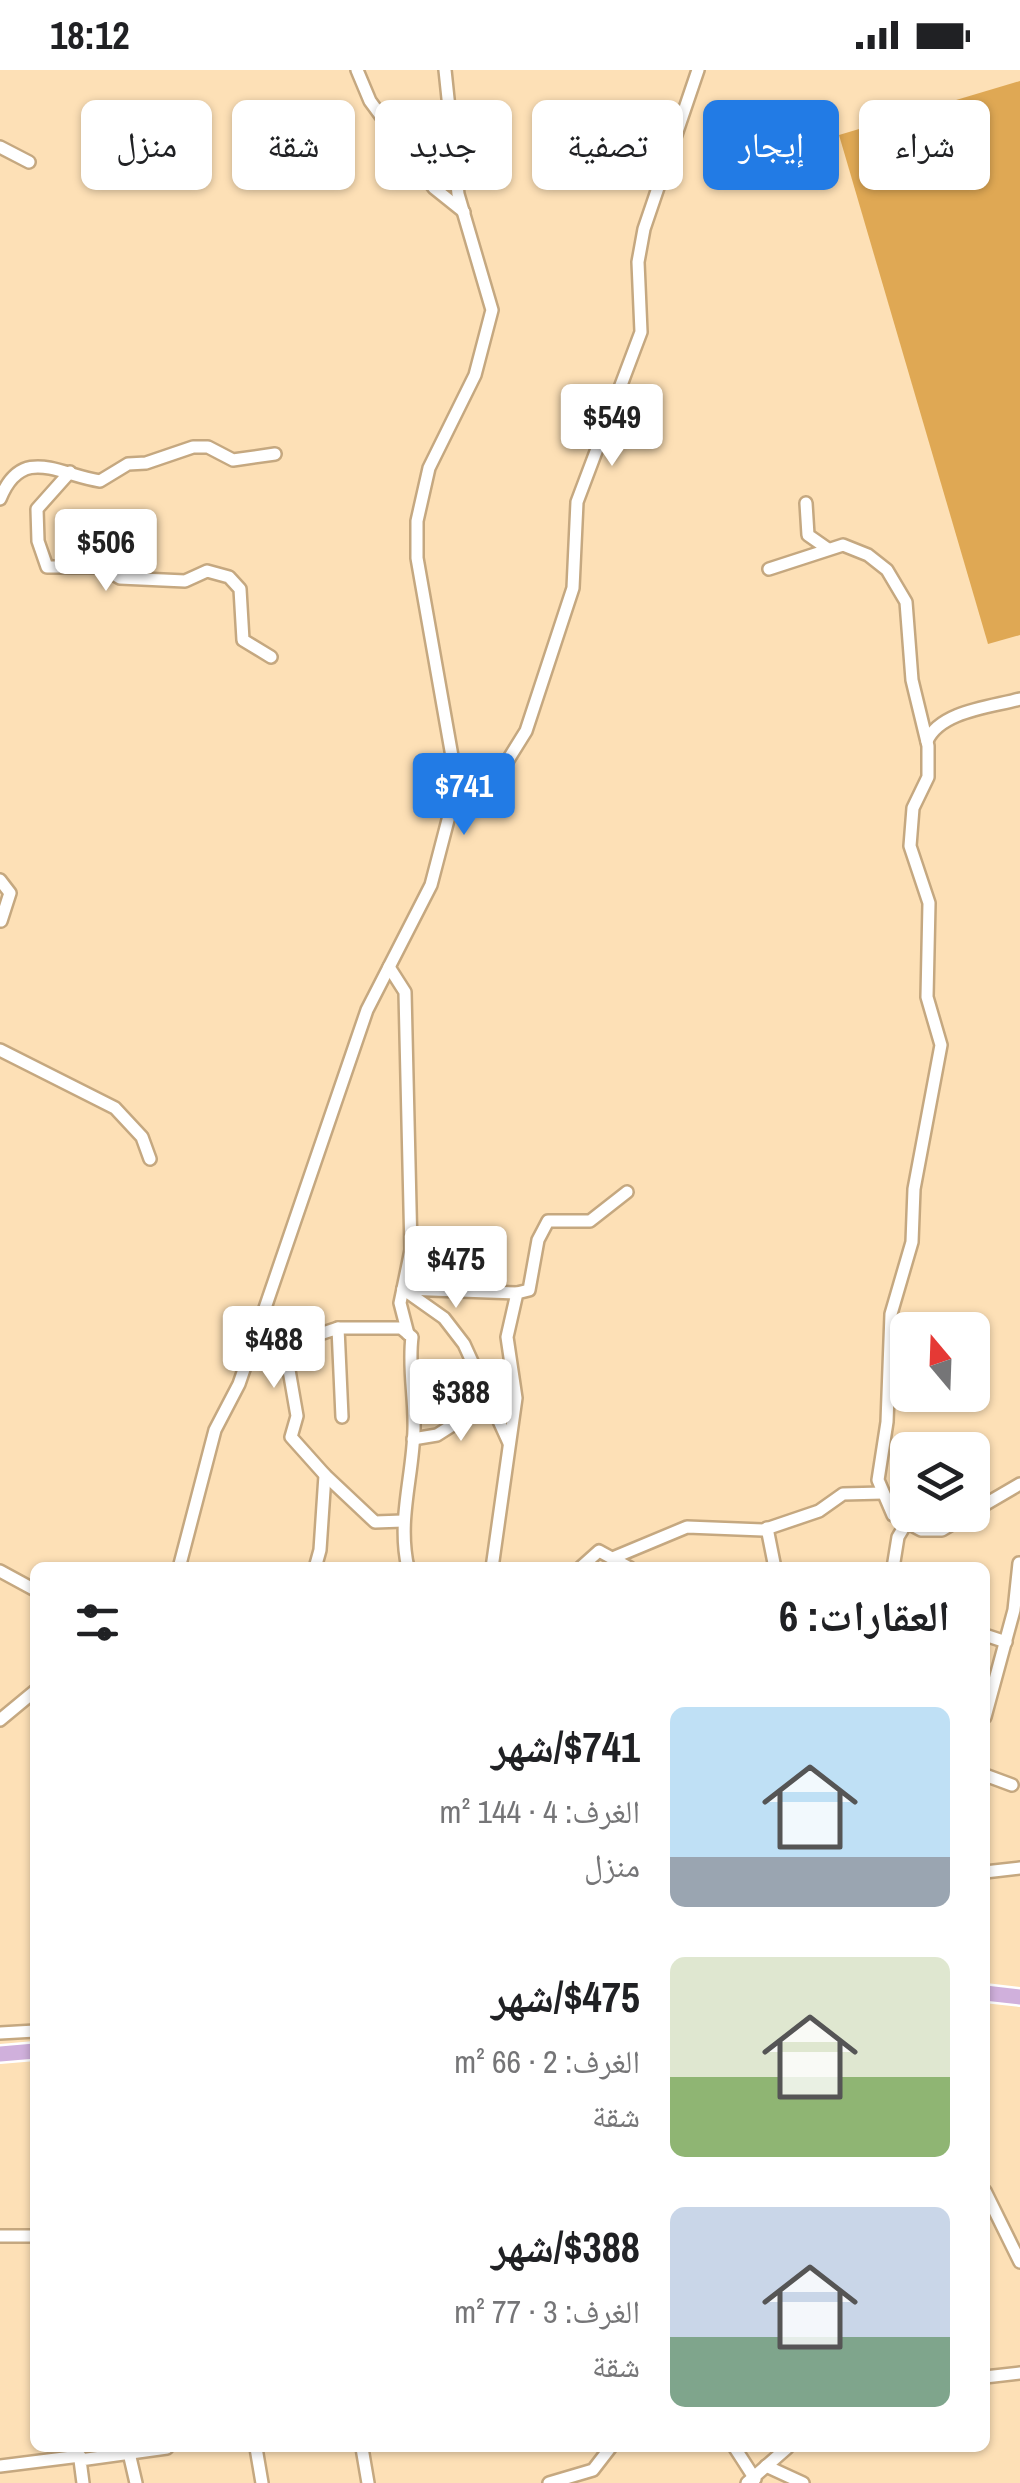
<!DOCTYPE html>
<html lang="ar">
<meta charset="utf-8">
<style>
:root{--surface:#fff;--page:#f2f2f2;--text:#202124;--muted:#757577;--accent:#227be5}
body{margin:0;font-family:"Archivo Narrow","Noto Naskh Arabic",sans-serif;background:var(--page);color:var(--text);direction:rtl;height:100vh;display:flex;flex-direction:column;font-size:38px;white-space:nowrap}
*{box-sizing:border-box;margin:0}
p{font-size:32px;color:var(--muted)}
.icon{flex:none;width:55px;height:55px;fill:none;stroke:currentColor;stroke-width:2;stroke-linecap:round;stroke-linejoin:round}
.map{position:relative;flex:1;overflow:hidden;direction:ltr}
.side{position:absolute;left:30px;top:1492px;width:960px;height:890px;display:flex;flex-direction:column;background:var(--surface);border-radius:15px;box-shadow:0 2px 8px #0004;direction:rtl}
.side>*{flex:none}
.banner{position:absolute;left:30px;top:30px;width:960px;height:90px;direction:rtl;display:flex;gap:20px}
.needle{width:65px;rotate:341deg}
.buttons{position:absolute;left:890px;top:1242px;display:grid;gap:20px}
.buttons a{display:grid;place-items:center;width:100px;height:100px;border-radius:15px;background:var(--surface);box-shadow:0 2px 8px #0004;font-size:50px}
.price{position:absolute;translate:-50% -85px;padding:0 22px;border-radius:10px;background:#fff;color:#222;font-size:32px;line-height:65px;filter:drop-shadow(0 2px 5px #0008)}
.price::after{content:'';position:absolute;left:50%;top:60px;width:30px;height:22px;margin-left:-15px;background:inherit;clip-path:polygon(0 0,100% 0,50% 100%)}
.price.selected{background:var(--accent);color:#fff}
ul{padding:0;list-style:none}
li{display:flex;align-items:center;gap:30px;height:250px;padding:0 40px}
li span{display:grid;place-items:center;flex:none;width:280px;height:200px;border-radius:15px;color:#555}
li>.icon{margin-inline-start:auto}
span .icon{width:120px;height:120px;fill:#fffc;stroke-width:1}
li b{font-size:42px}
h2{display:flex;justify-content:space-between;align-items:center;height:120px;padding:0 40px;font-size:42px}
.chip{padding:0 35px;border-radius:15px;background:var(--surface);box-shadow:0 2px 8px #0004;font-size:35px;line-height:90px}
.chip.selected{background:var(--accent);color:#fff}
.status{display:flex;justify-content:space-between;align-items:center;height:70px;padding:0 50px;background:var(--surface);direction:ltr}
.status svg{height:28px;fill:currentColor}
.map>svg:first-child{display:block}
.green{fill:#dfa854}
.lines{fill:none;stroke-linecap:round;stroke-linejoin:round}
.minor-casing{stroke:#c5a880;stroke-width:16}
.major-casing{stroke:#fff;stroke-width:20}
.minor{stroke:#fff;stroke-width:11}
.major{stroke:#d0b0dc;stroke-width:15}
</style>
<div class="status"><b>18:12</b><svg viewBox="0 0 49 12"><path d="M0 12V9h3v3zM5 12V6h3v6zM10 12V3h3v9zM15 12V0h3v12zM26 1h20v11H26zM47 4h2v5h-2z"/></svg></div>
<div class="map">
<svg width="1020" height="2413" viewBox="0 0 1020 2413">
<rect width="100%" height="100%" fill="#fde0b6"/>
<polygon class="green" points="1020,11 1020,565 988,574 839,65"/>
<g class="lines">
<g class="minor-casing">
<g id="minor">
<polyline points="357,0 370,31 434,118 464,142"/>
<polyline points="0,77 29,92"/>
<polyline points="70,402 37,439 38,471 47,497 101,497 120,508 185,511 207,501 229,507 240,519 243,570 271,587"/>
<path d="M0 429C22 374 59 405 100 411L128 394 146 393 193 377H208L233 390 275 384"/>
<polyline points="806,433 808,465 828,479"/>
<polyline points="769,499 843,475 868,485 887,500 906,532 912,610 928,676 928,707 913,738 910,776 929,833 927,927 941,975 914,1119 912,1172 891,1244 887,1352 878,1410 893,1445 921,1460 942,1460 967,1445"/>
<path d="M927 671C940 641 991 637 1020 629"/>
<polyline points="449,746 490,719 526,661 573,518 577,432 641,262 638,192 644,159 698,0"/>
<polyline points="0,810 10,823 1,851"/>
<polyline points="389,897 405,922 411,1180 400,1233 408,1264"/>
<polyline points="0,980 115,1038 142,1067 150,1089"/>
<polyline points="403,1219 444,1248 464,1274 509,1373"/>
<polyline points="403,1219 517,1223"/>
<path d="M338 1258H401L412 1267C408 1299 415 1327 414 1359 413 1407 397 1450 408 1498"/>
<polyline points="285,1277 297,1346 291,1367 325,1405 320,1480 315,1498"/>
<polyline points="248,1288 338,1258 342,1347"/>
<polyline points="413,1369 437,1365 489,1332"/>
<polyline points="324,1404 375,1452 403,1451"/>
<polyline points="972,1442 1020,1414"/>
<polyline points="767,1458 775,1498"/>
<polyline points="615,1487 687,1457 763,1460 819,1441 843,1424 883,1423"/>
<polyline points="179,1498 215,1360 239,1314 367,940 431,815 449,746 453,692 417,488 417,451 429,398 475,305 492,240 458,124 445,0"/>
<polyline points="492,1498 516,1328 507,1267 517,1223 529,1220 538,1170 548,1151 590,1151 627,1122"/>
<polyline points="580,1498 599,1481 630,1498"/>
<polyline points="893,1498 898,1467 907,1452"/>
<polyline points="0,1501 35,1520"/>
<polyline points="985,1565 1006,1572"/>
<polyline points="985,1647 1014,1540 1019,1493"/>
<polyline points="0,1650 35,1621"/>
<polyline points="985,1705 1012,1715"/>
<polyline points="985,1802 1020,1798"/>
<polyline points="0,1963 35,1961"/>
<polyline points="985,2121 1020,2192"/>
<polyline points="0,2166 35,2166"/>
<polyline points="985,2307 1020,2303"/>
<polyline points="256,2378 262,2413"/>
<polyline points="362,2378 368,2413"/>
<polyline points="735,2378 755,2409"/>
<polyline points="129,2383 136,2413"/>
<polyline points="0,2396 80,2386"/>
<polyline points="766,2396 803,2413"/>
<polyline points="83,2413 80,2390 167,2378"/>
<polyline points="549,2413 593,2400 610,2378"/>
<polyline points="747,2413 787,2378"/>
</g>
</g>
<g class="major-casing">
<g id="major">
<polyline points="985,1923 1020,1927"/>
<polyline points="0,1984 35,1981"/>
</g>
</g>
<use href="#minor" class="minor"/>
<use href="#major" class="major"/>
</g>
</svg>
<div class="buttons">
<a><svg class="needle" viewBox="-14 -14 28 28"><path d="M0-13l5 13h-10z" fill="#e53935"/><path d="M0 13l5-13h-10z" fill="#757577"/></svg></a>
<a><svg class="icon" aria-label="layers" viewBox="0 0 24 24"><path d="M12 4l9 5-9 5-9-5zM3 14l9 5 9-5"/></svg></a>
</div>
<b class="price" style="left:612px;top:399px">$549</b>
<b class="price" style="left:106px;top:524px">$506</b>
<b class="price selected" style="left:464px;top:768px">$741</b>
<b class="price" style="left:456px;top:1241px">$475</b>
<b class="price" style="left:274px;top:1321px">$488</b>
<b class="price" style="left:461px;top:1374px">$388</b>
<div class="banner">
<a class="chip">شراء</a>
<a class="chip selected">إيجار</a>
<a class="chip">تصفية</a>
<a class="chip">جديد</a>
<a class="chip">شقة</a>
<a class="chip">منزل</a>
</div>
<section class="side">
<h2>العقارات: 6<svg class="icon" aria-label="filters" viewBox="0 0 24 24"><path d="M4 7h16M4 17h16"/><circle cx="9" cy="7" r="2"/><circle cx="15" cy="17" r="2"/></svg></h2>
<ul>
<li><span style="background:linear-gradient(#bfe0f5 75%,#9aa5b1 0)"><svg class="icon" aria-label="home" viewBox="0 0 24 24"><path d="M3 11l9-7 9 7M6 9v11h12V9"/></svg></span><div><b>$741/شهر</b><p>الغرف: 4 · 144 m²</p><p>منزل</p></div></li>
<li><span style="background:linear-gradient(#dfe7d0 60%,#8fb573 0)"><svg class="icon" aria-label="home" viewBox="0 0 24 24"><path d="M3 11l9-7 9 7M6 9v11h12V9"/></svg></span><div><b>$475/شهر</b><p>الغرف: 2 · 66 m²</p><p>شقة</p></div></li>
<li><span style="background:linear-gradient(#c9d6e8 65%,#7fa58c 0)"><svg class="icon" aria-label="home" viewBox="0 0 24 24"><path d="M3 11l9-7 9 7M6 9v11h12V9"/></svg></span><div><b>$388/شهر</b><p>الغرف: 3 · 77 m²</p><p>شقة</p></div></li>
</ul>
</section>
</div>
